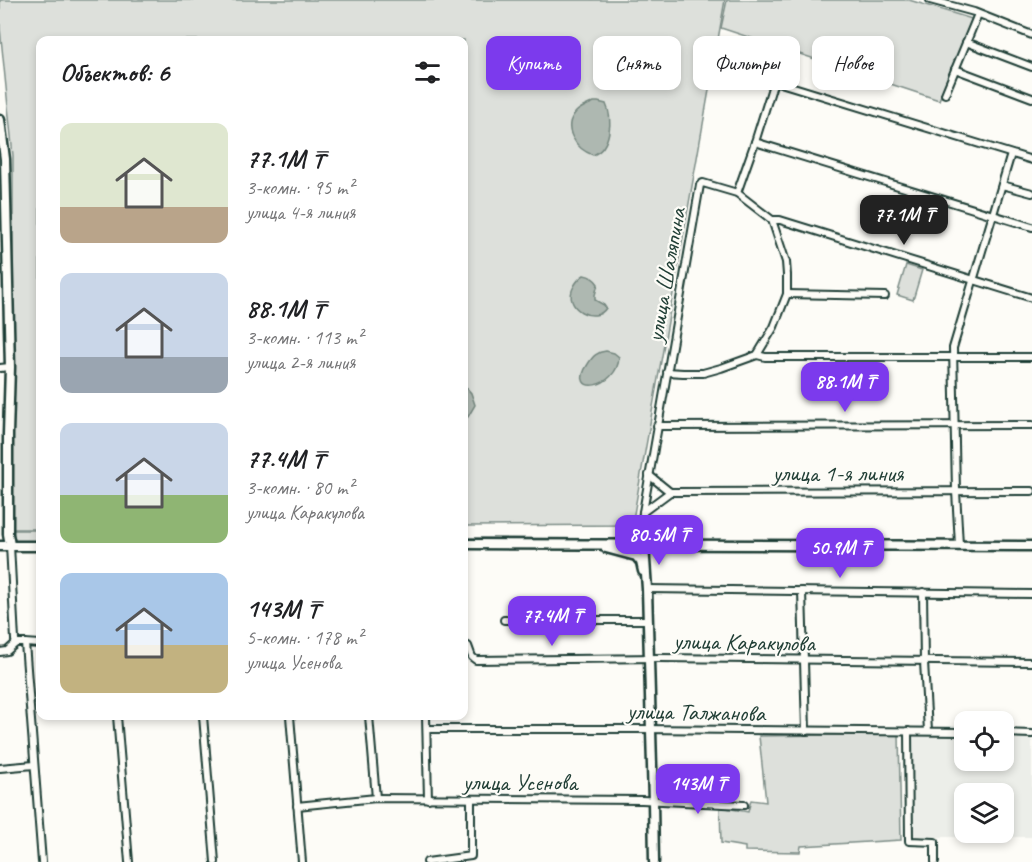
<!DOCTYPE html>
<html lang="ru">
<meta charset="utf-8">
<style>
:root{--surface:#fff;--page:#f2f2f2;--text:#202124;--muted:#757577;--accent:#7c3aed}
body{margin:0;font-family:Caveat,sans-serif;background:var(--page);color:var(--text);height:100vh;display:flex;flex-direction:column;font-size:22px;white-space:nowrap}
*{box-sizing:border-box;margin:0}
p{font-size:20px;color:var(--muted)}
.icon{flex:none;width:33px;height:33px;fill:none;stroke:currentColor;stroke-width:2;stroke-linecap:round;stroke-linejoin:round}
.map{position:relative;flex:1;overflow:hidden}
.drawer{position:absolute;left:36px;top:36px;width:432px;height:684px;display:flex;flex-direction:column;background:var(--surface);border-radius:12px;box-shadow:0 3px 9px #0003}
.drawer>*{flex:none}
.banner{position:absolute;left:486px;top:36px;width:456px;height:54px;display:flex;gap:12px}
.controls{position:absolute;left:954px;top:711px;display:grid;gap:12px}
.controls a{display:grid;place-items:center;width:60px;height:60px;border-radius:12px;background:var(--surface);box-shadow:0 3px 9px #0003;font-size:30px}
.price{position:absolute;translate:-50% -51px;padding:0 14px;border-radius:12px;background:var(--accent);color:#fff;font-size:20px;line-height:39px;filter:drop-shadow(0 2px 3px #0008)}
.price::after{content:'';position:absolute;left:50%;top:36px;width:18px;height:14px;margin-left:-9px;background:inherit;clip-path:polygon(0 0,100% 0,50% 100%)}
.price.selected{background:#222;color:#fff}
ul{padding:0;list-style:none}
li{display:flex;align-items:center;gap:18px;height:150px;padding:0 24px}
li span{display:grid;place-items:center;flex:none;width:168px;height:120px;border-radius:12px;color:#555}
li>.icon{margin-inline-start:auto}
span .icon{width:72px;height:72px;fill:#fffc;stroke-width:1}
li b{font-size:26px}
h2{display:flex;justify-content:space-between;align-items:center;height:72px;padding:0 24px;font-size:26px}
.pill{padding:0 21px;border-radius:12px;background:var(--surface);box-shadow:0 3px 9px #0003;font-size:21px;line-height:54px}
.pill.selected{background:var(--accent);color:#fff}
.map>svg:first-child{display:block}
.built{fill:#eceee9;fill-rule:evenodd}
.green{fill:#dde0db;stroke:#7e8e88;stroke-width:1.5}
.water{fill:#aeb8b1;stroke:#75877f;stroke-width:1.5}
.lines{fill:none;stroke-linecap:round;stroke-linejoin:round}
.minor-casing{stroke:#1f3d34;stroke-width:10}
.secondary-casing{stroke:#1f3d34;stroke-width:13}
.minor{stroke:#fdfcf7;stroke-width:6}
.secondary{stroke:#fdfcf7;stroke-width:8}
.labels{text-anchor:middle;dominant-baseline:central;stroke-width:4.5;stroke-linejoin:round;paint-order:stroke}
.street-label{font-size:24px;fill:#1f3d34;stroke:#fdfcf7}
</style>
<div class="map">
<svg width="1032" height="862" viewBox="0 0 1032 862">
<rect width="100%" height="100%" fill="#fdfcf7"/>
<filter id="ink" filterUnits="userSpaceOnUse"><feTurbulence type="fractalNoise" baseFrequency=".0167" numOctaves="2"/><feDisplacementMap in="SourceGraphic" scale="12" xChannelSelector="R" yChannelSelector="G"/><feConvolveMatrix kernelMatrix="1 2 1 2 8 2 1 2 1" color-interpolation-filters="sRGB"/></filter>
<g filter="url(#ink)">
<path class="built" d="M911 736H964V760H1004V736H1032V837H914ZM964 794H1004V832H964Z"/>
<g class="green">
<polygon points="0,0 725,0 632,525 464,526 464,40 40,40 40,529 13,529 13,156 0,28"/>
<polygon points="727,0 909,0 972,19 939,100 721,28"/>
<polygon points="906,265 922,270 913,300 897,295"/>
<polygon points="13,530 40,530 40,542 16,541 13,537"/>
<polygon points="464,538 630,539 630,541 464,541"/>
<polygon points="899,734 901,840 801,846 800,852 745,851 745,847 721,843 720,807 748,812 751,800 766,802 759,736"/>
</g>
<g class="water">
<path d="M594 102H598L606 104C613 119 611 148 593 155 576 149 561 128 576 112 581 107 588 105 594 102Z"/>
<path d="M584 275C590 276 595 279 598 284L595 295V300L604 305 606 308C596 325 561 309 574 286 577 281 579 278 584 275Z"/>
<path d="M606 351 614 353 619 357C618 389 566 397 588 364 593 356 597 352 606 351Z"/>
<polygon points="464,385 471,393 475,405 468,417 464,419"/>
</g>
<g class="lines">
<g class="minor-casing">
<g id="minor">
<polyline points="930,0 974,12 1032,35"/>
<polyline points="966,42 1032,67"/>
<polyline points="955,69 1032,98"/>
<polyline points="945,94 978,14"/>
<polyline points="755,142 1032,227"/>
<polyline points="1002,185 1032,193"/>
<polyline points="737,193 755,142 774,81 1032,160"/>
<polyline points="772,220 780,220 1032,298"/>
<polyline points="787,294 885,296"/>
<polyline points="757,355 765,357 1032,357"/>
<polyline points="0,368 10,367"/>
<polyline points="657,426 1032,425"/>
<polyline points="649,475 670,492 1032,491"/>
<polyline points="643,512 670,492"/>
<polyline points="10,545 15,640 16,643 25,643 42,862"/>
<polyline points="644,545 640,536 643,512 700,185 703,183 737,193 772,220 786,262 787,275 787,294 774,327 757,355 721,368 703,373 683,373 667,372"/>
<polyline points="959,545 956,491 953,348 1011,154"/>
<polyline points="647,589 1032,594"/>
<polyline points="802,591 806,731"/>
<polyline points="923,592 924,662 928,731"/>
<polyline points="504,620 647,620"/>
<polyline points="25,643 40,644"/>
<polyline points="464,644 468,646 472,657 476,660 660,658 1032,662"/>
<polyline points="0,652 7,651 16,643"/>
<polyline points="117,716 129,862"/>
<polyline points="203,716 215,862"/>
<polyline points="290,716 302,862"/>
<polyline points="369,716 376,798"/>
<polyline points="426,716 428,799"/>
<polyline points="427,729 639,729 964,732"/>
<polyline points="908,731 909,841 935,842 935,862"/>
<polyline points="1004,733 1032,734"/>
<polyline points="0,768 34,765"/>
<polyline points="297,806 376,798 642,800 744,805"/>
<polyline points="427,862 471,856 471,800"/>
</g>
</g>
<g class="secondary-casing">
<g id="secondary">
<polyline points="0,120 5,159 10,367 8,434 8,534 10,545"/>
<polyline points="464,544 1032,546"/>
<polyline points="644,545 647,589 653,801 654,862"/>
<polyline points="0,546 40,546"/>
<polyline points="606,548 636,556 641,562 643,571"/>
</g>
</g>
<use href="#minor" class="minor"/>
<use href="#secondary" class="secondary"/>
</g>
</g>
<g class="labels">
<g class="street-label">
<text transform="translate(666 275) rotate(-80)">улица Шаляпина</text>
<text x="838" y="473">улица 1-я линия</text>
<text transform="translate(744 642) rotate(1)">улица Каракулова</text>
<text transform="translate(696 712) rotate(1)">улица Талжанова</text>
<text x="520" y="782">улица Усенова</text>
</g>
</g>
</svg>
<div class="controls">
<a><svg class="icon" aria-label="locate" viewBox="0 0 24 24"><circle cx="12" cy="12" r="6"/><path d="M12 2v4M12 18v4M2 12h4M18 12h4"/></svg></a>
<a><svg class="icon" aria-label="layers" viewBox="0 0 24 24"><path d="M12 4l9 5-9 5-9-5zM3 14l9 5 9-5"/></svg></a>
</div>
<b class="price selected" style="left:904px;top:246px">77.1M ₸</b>
<b class="price" style="left:845px;top:413px">88.1M ₸</b>
<b class="price" style="left:659px;top:566px">80.5M ₸</b>
<b class="price" style="left:840px;top:579px">50.9M ₸</b>
<b class="price" style="left:552px;top:647px">77.4M ₸</b>
<b class="price" style="left:698px;top:815px">143M ₸</b>
<div class="banner">
<a class="pill selected">Купить</a>
<a class="pill">Снять</a>
<a class="pill">Фильтры</a>
<a class="pill">Новое</a>
</div>
<section class="drawer">
<h2>Объектов: 6<svg class="icon" aria-label="filters" viewBox="0 0 24 24"><path d="M4 7h16M4 17h16"/><circle cx="9" cy="7" r="2"/><circle cx="15" cy="17" r="2"/></svg></h2>
<ul>
<li><span style="background:linear-gradient(#dfe7d0 70%,#b9a48a 0)"><svg class="icon" aria-label="home" viewBox="0 0 24 24"><path d="M3 11l9-7 9 7M6 9v11h12V9"/></svg></span><div><b>77.1M ₸</b><p>3-комн. · 95 m²</p><p>улица 4-я линия</p></div></li>
<li><span style="background:linear-gradient(#c9d6e8 70%,#9aa5b1 0)"><svg class="icon" aria-label="home" viewBox="0 0 24 24"><path d="M3 11l9-7 9 7M6 9v11h12V9"/></svg></span><div><b>88.1M ₸</b><p>3-комн. · 113 m²</p><p>улица 2-я линия</p></div></li>
<li><span style="background:linear-gradient(#c9d6e8 60%,#8fb573 0)"><svg class="icon" aria-label="home" viewBox="0 0 24 24"><path d="M3 11l9-7 9 7M6 9v11h12V9"/></svg></span><div><b>77.4M ₸</b><p>3-комн. · 80 m²</p><p>улица Каракулова</p></div></li>
<li><span style="background:linear-gradient(#a9c7e8 60%,#c2b280 0)"><svg class="icon" aria-label="home" viewBox="0 0 24 24"><path d="M3 11l9-7 9 7M6 9v11h12V9"/></svg></span><div><b>143M ₸</b><p>5-комн. · 178 m²</p><p>улица Усенова</p></div></li>
</ul>
</section>
</div>
